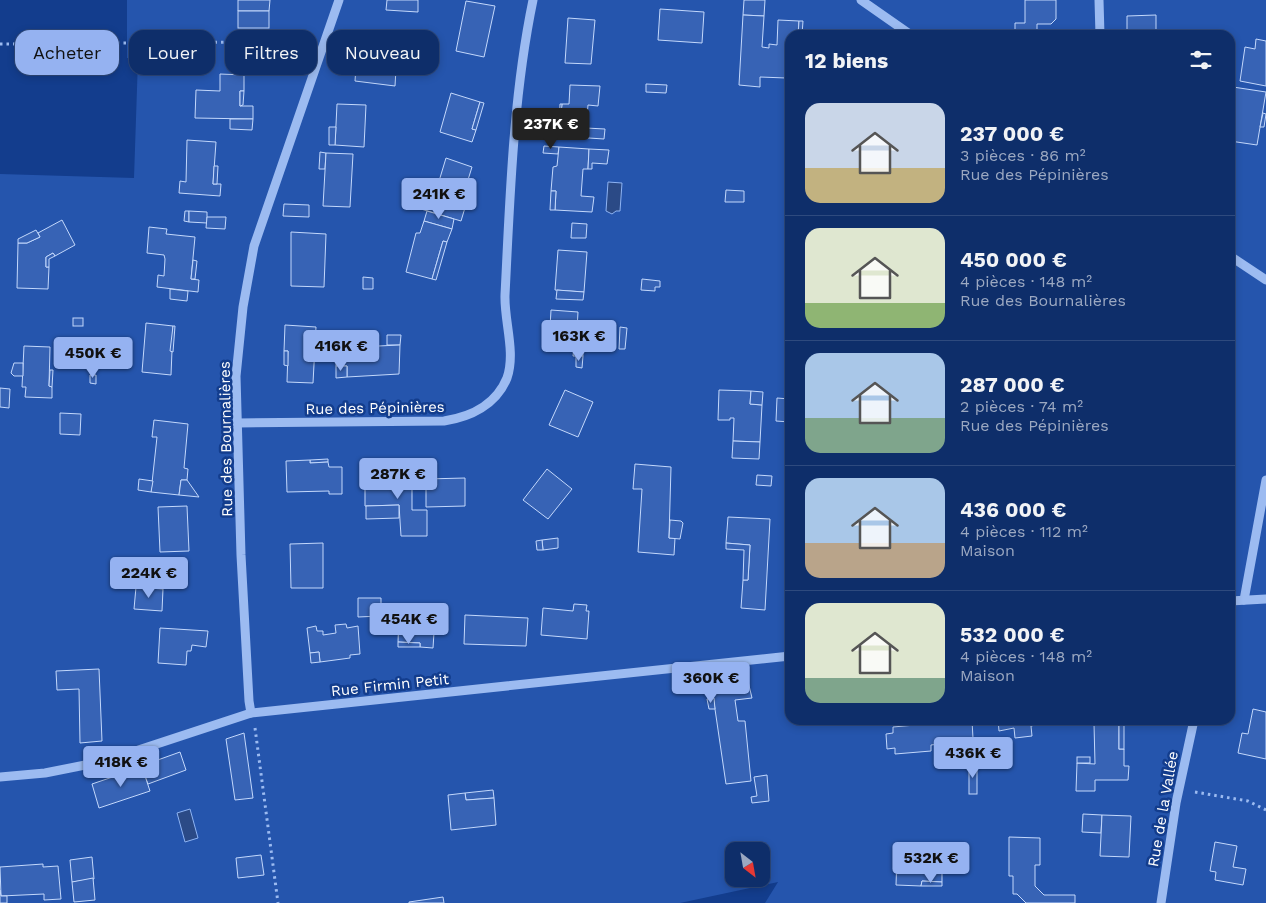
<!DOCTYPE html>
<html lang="fr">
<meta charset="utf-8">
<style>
:root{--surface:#0e2e6a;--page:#1c3a72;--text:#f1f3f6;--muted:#9ba8c1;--line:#2e4a7e;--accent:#95b2f1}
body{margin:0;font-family:"Work Sans",sans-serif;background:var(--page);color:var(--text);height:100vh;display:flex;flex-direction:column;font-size:19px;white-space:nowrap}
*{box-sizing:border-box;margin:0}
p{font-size:16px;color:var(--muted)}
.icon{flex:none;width:28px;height:28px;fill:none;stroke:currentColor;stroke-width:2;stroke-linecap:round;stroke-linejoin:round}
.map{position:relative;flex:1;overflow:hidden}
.drawer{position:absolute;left:785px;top:30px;width:450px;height:695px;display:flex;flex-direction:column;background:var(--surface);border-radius:15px;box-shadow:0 2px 8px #0003,0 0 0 1px var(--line)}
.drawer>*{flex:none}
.banner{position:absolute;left:15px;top:30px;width:475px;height:45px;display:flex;gap:10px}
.needle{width:32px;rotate:149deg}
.controls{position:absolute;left:725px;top:842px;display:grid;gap:10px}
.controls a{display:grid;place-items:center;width:45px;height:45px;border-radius:10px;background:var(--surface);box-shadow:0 2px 8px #0003,0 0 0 1px var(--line);font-size:25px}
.price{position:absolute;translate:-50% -42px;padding:0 11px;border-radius:5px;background:var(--accent);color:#111;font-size:16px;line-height:32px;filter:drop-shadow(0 1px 2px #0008)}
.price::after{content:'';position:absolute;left:50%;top:30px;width:15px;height:11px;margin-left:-8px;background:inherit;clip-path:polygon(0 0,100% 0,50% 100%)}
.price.selected{background:#222;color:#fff}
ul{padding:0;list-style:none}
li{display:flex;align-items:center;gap:15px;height:125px;padding:0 20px}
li+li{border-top:1px solid var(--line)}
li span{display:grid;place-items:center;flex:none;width:140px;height:100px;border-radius:15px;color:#555}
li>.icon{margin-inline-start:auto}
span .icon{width:60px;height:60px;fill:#fffc;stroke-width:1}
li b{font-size:21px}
h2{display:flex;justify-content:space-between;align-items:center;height:60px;padding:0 20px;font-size:21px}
.chip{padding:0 18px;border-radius:15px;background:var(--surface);box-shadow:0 2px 8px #0003,0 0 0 1px var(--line);font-size:18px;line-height:45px}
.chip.selected{background:var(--accent);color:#111}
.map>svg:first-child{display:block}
.green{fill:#2555ad;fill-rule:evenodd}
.water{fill:#2b4a86;stroke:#8eb4f4}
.building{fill:#3763b5;stroke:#c3d8fc}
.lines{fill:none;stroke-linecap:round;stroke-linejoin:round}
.path{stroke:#9cbbf1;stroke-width:3;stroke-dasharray:2.5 4;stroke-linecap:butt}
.minor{stroke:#9cbbf1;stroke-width:9}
.labels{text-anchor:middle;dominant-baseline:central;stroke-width:5;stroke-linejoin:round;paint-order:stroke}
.street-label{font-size:15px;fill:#fff;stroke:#133d8d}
</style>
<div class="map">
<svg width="1266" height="903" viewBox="0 0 1266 903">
<rect width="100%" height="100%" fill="#133d8d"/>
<path class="green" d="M127 0H1266V903H765L778 882 680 903H0V174L134 178 138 59 127 58ZM790 35H1230V720H790ZM734 851H761V879H734Z"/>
<g class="water">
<polygon points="608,182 622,183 620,211 616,211 612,214 606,211"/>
<polygon points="190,809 198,838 185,842 177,813"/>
</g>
<g class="building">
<polygon points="238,0 270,0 269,11 238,11"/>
<polygon points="387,0 418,0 418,12 386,10"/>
<polygon points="744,0 765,0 764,16 743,15"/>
<polygon points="1025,0 1056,0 1056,19 1051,24 1037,24 1037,34 1015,34 1015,23 1025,23"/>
<polygon points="466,1 495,6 484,57 456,51"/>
<polygon points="660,9 704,12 702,43 658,40"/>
<rect x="238" y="11" width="31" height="17"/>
<polygon points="743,15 764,16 762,47 769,48 769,44 777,45 778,20 799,21 798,35 790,35 786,78 760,77 760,87 739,85"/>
<polygon points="1156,15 1156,35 1127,35 1127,16"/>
<polygon points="568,18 595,20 591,64 565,63"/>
<polygon points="799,21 803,21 802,35 798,35"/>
<polygon points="365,33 391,34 390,69 396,69 395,86 355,81 356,67 363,68"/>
<polygon points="1256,39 1266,41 1266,86 1240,81 1245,47 1255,49"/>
<polygon points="220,74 244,75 244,91 240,91 240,106 253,106 253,119 195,118 196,90 220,91"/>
<polygon points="646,84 667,85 666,93 646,92"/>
<polygon points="570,85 600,86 598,106 588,105 586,128 605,129 604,139 558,136 562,104 569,104"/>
<polygon points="1233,87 1266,92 1257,145 1230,141 1230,107"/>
<polygon points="240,91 244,91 243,105 240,106"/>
<polygon points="451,93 480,102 472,129 476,130 472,142 440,132"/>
<polygon points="480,102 484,103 476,130 472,129"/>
<polygon points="337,104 366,105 364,147 335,145"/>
<polygon points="560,104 562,104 560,125 559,125"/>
<polygon points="1263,113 1266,114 1264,127 1260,127"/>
<polygon points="230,119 253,119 252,130 230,129"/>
<polygon points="329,127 336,127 335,145 329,145"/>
<polygon points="187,140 216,142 213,184 221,184 220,196 179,193 180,181 186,182"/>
<polygon points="544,146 559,147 558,154 543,153"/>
<polygon points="559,147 589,149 588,169 583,169 581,196 594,197 592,212 555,210 556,191 551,191 553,167 557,166"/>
<polygon points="589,149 609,150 607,164 592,163 592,169 588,169"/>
<polygon points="320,152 326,153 325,169 319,169"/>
<polygon points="326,153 353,154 350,207 323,206"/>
<polygon points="446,158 472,167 462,199 467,201 461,221 421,209 427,189 436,191"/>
<polygon points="214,166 218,166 217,184 213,184"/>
<polygon points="726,190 744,191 744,202 725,202"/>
<polygon points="551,191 556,191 555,210 550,210"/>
<polygon points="284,204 309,205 309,217 283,216"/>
<polygon points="185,211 189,211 189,222 184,221"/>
<polygon points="189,211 207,212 207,223 189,222"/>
<polygon points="427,211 454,219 452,229 424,221"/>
<polygon points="207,217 226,217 225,229 206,228"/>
<polygon points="62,220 75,245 55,256 53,253 46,257 46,267 49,267 48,289 17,288 18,243 27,243 40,237 38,233"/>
<polygon points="424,221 452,229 447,242 443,241 432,279 406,272 416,233 420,233"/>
<polygon points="572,223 587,224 586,238 571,238"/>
<polygon points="149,227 167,229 166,234 195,237 191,279 199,280 198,292 157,287 158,275 164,276 165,259 164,255 147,253"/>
<polygon points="36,230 40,237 27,243 18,243 18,239"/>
<polygon points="291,232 326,234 324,287 291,286"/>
<polygon points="443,241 447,242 436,280 432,279"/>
<polygon points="558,250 587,252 584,292 555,290"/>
<polygon points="53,253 55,256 49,259 49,267 46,267 46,257"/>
<polygon points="193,260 197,261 195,279 191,279"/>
<polygon points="787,272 790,272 790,302 785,302"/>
<polygon points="363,277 373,278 373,289 363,289"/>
<polygon points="642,279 660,281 660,287 655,287 655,291 641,290"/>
<polygon points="170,289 188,291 187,301 170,299"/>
<polygon points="557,290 584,292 583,300 556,299"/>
<polygon points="551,310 578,312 576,347 583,348 583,356 573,356 574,347 549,345"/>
<rect x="73" y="318" width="10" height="8"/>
<polygon points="146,323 173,326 171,375 142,372"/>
<polygon points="285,325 316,327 313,383 287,382 288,351 284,351"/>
<polygon points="173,326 175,326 173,352 170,351"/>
<polygon points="620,327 627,328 625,349 619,349"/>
<polygon points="577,329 588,332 587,345 583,348 576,347"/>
<polygon points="387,335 401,335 400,345 387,345"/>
<polygon points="363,342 377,343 378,346 400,345 399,374 347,377 347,366 336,366 336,347 363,350"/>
<polygon points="363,342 363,350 336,347 336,343"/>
<polygon points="24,346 50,347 49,386 52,387 52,398 25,397 26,387 22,387"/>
<polygon points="284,351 288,351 288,366 284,365"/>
<polygon points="576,356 583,356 582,368 576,367"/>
<polygon points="14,363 23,363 23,376 14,376 11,373"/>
<polygon points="336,366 347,366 347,377 336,378"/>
<polygon points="50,370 53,370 52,387 49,386"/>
<polygon points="90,375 96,375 96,384 90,383"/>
<polygon points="0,388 10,389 9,408 0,407"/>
<polygon points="565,390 593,402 578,437 549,425"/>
<polygon points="719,390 751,391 750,404 762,405 760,442 733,441 734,418 730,418 730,420 718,420"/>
<polygon points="751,391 763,392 762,405 750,404"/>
<polygon points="777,398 790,399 790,422 776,421"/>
<polygon points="60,413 81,414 80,435 60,434"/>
<polygon points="154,420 188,424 184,468 188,469 187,480 181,480 179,495 151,492 157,437 152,437"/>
<polygon points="733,441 760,442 759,459 732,458"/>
<polygon points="328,459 328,462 310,463 310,460"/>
<polygon points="310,460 310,463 328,462 329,467 342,467 342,494 329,494 329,491 287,492 286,461"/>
<polygon points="635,464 671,467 669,538 675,538 674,555 638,552 642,489 633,489"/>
<polygon points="392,467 412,467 412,510 427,510 427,536 401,536 399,505 365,506 365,476 380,476 380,480 393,480"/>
<polygon points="547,469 572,489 548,519 523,500"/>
<polygon points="757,475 772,476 771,486 756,485"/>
<polygon points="465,478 465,506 426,507 426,479"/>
<polygon points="139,479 153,481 151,492 138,490"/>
<polygon points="181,480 187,480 199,497 179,495"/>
<polygon points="399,505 399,518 366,519 366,506"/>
<polygon points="187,506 189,551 160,552 158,507"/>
<polygon points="728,517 770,519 765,610 741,608 743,580 748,580 750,545 726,543"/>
<polygon points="670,520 681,521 683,523 680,539 669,538"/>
<polygon points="558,538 558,548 543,550 542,540"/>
<polygon points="542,540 543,550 537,550 536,541"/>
<polygon points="323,543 323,588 291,588 290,544"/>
<polygon points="726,543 750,545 748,580 743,580 744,550 726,549"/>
<polygon points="136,587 163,589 162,611 134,609"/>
<polygon points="358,598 381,598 381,616 358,617"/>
<polygon points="574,604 587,605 586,611 589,611 587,639 541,635 543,608 573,611"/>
<polygon points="399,615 435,617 433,648 420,647 420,643 398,642"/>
<polygon points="465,615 528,618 526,646 464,644"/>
<polygon points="346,624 347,628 358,626 360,654 350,655 350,658 320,662 319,652 310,653 307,628 316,626 317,631 323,631 323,635 336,633 335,625"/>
<polygon points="160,628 208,631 206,647 192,645 191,651 187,651 186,665 158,663"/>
<polygon points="398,642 420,643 420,647 398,647"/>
<polygon points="319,652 320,662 311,663 310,653"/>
<polygon points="99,669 102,741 80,743 79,689 57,690 56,671"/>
<polygon points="747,677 752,698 735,700 738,721 745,721 751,781 726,784 711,682"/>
<polygon points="714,698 715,709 709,709 707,699"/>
<polygon points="1253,709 1266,712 1266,759 1238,753 1242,733 1248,734"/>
<polygon points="972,720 974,757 949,759 947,743 931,745 931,751 895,754 895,748 887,749 886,734 893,733 893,727"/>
<polygon points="998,720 1046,720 1046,723 1031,726 1032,736 1015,738 1014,728 999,731"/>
<polygon points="1090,720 1105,720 1105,724 1119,724 1119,749 1124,749 1124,766 1129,766 1128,780 1095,780 1095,791 1076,791 1077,763 1095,764 1094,724 1090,724"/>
<rect x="1119" y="724" width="5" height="25"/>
<polygon points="244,733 253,798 235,800 226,739"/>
<polygon points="180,752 186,770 148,784 141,766"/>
<rect x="1077" y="757" width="13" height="6"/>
<rect x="969" y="764" width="8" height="30"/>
<polygon points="142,767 150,791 99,808 92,784"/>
<polygon points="767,775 769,801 752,803 751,797 757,796 754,777"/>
<polygon points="493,790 494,798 466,800 465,793"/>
<polygon points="465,793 466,800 494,798 496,825 451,830 448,795"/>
<polygon points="1083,814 1102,815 1101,833 1082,832"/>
<polygon points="1102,815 1131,816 1129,857 1100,856"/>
<polygon points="1009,837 1040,838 1040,865 1035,865 1035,886 1044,895 1075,895 1075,903 1026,903 1017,894 1013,894 1013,876 1009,876"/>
<polygon points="1215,842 1237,846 1233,867 1246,869 1243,885 1215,880 1216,872 1210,871"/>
<polygon points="261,855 264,875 238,878 236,858"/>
<polygon points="897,856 942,857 942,882 922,881 921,886 896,885"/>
<polygon points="92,857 94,879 72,882 70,860"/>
<polygon points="43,864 43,867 58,866 61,899 44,900 44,894 1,896 0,867"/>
<polygon points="93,878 95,900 74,902 72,882"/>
<polygon points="922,881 942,882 942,886 921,886"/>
<polygon points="0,890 1,896 7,896 7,903 0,903"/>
<polygon points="443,897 444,903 409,903 409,902"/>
</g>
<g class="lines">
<g class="path">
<polyline points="0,44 246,42 307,47"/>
<polyline points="255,728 278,903"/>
<polyline points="1195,792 1248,801 1266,810"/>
</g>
<g class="minor">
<polyline points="861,0 911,35"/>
<polyline points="1099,0 1100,35"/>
<polyline points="1230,256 1266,280"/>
<path d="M237 423 444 421C470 417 496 405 507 378 516 352 504 321 505 295 510 197 513 96 533 0"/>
<polyline points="1244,600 1266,480"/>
<polyline points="1230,601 1266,599"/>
<polyline points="251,713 249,701 241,555 236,376 243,307 254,246 339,0"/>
<polyline points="0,777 45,773 105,761 251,713 790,656"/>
<polyline points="1161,903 1176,803 1194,720"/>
</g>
</g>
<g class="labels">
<g class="street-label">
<text transform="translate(375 408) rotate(-1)">Rue des Pépinières</text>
<text transform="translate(226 439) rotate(-91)">Rue des Bournalières</text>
<text transform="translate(390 685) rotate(-6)">Rue Firmin Petit</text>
<text transform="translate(1163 809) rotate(-80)">Rue de la Vallée</text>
</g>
</g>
</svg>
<div class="controls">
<a><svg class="needle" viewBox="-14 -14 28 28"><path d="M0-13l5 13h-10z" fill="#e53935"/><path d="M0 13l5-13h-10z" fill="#9ba8c1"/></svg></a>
</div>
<b class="price selected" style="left:551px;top:150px">237K €</b>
<b class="price" style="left:439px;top:220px">241K €</b>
<b class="price" style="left:579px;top:362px">163K €</b>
<b class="price" style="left:341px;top:372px">416K €</b>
<b class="price" style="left:93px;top:379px">450K €</b>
<b class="price" style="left:398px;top:500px">287K €</b>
<b class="price" style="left:149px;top:599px">224K €</b>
<b class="price" style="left:409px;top:645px">454K €</b>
<b class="price" style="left:711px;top:704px">360K €</b>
<b class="price" style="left:973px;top:779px">436K €</b>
<b class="price" style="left:121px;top:788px">418K €</b>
<b class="price" style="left:931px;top:884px">532K €</b>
<div class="banner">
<a class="chip selected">Acheter</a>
<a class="chip">Louer</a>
<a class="chip">Filtres</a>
<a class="chip">Nouveau</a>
</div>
<section class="drawer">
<h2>12 biens<svg class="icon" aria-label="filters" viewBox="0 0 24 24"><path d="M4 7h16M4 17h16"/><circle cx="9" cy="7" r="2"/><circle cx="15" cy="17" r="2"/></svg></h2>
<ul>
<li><span style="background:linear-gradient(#c9d6e8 65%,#c2b280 0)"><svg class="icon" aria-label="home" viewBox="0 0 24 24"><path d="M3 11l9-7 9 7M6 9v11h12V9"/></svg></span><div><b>237 000 €</b><p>3 pièces · 86 m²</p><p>Rue des Pépinières</p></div></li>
<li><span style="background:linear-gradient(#dfe7d0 75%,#8fb573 0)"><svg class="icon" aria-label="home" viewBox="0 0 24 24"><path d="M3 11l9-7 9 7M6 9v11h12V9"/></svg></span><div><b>450 000 €</b><p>4 pièces · 148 m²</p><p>Rue des Bournalières</p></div></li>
<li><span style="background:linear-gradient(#a9c7e8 65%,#7fa58c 0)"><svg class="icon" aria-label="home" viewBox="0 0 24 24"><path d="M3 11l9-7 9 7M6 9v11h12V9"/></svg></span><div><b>287 000 €</b><p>2 pièces · 74 m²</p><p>Rue des Pépinières</p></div></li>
<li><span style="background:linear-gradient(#a9c7e8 65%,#b9a48a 0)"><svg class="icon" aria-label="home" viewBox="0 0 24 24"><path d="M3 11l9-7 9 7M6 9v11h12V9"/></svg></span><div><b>436 000 €</b><p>4 pièces · 112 m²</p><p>Maison</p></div></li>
<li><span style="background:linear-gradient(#dfe7d0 75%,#7fa58c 0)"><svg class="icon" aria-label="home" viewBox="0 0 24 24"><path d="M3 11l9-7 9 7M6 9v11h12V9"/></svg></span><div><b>532 000 €</b><p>4 pièces · 148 m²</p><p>Maison</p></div></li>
</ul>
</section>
</div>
